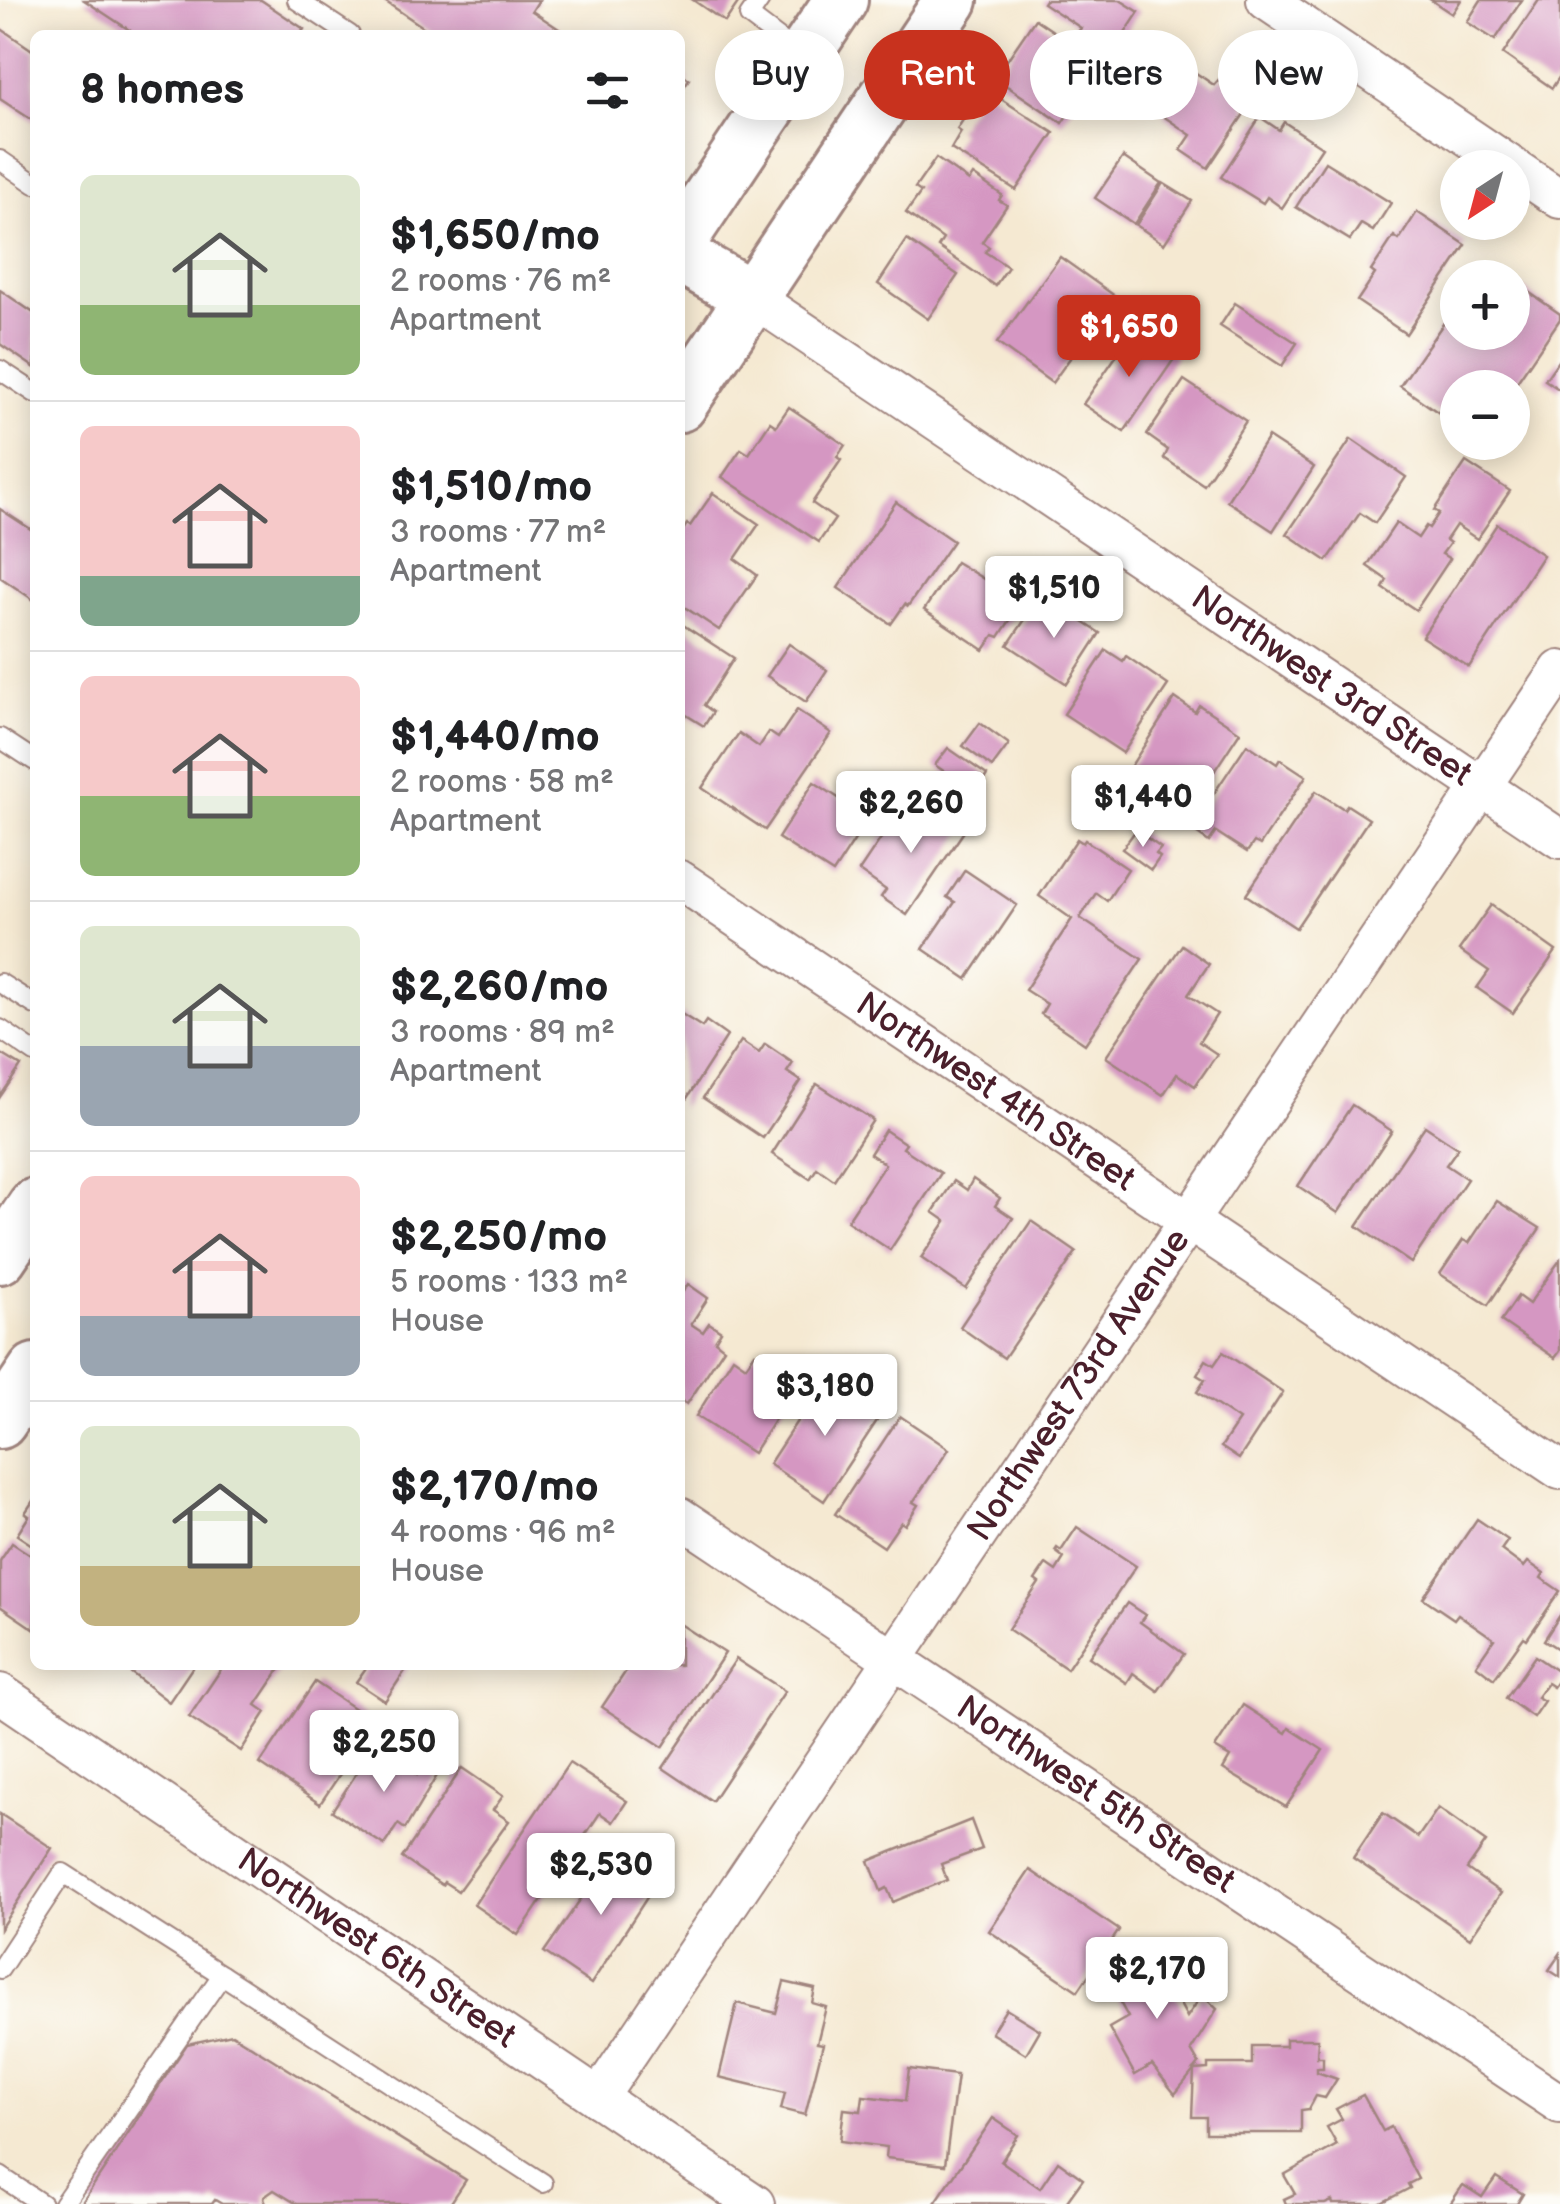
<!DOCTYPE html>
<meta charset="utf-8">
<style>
:root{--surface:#fff;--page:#f6f6f6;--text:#202124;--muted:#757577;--line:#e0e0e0;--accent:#c8321e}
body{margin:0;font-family:"Balsamiq Sans",sans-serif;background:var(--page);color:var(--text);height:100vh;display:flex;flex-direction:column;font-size:38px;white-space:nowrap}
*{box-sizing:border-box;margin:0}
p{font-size:32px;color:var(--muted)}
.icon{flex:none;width:55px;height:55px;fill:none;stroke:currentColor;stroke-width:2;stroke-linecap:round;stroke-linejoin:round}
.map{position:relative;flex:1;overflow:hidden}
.drawer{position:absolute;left:30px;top:30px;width:655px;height:1640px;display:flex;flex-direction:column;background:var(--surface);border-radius:15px;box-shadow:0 5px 25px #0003}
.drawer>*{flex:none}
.guide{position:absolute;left:715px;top:30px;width:695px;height:90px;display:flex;gap:20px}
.needle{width:65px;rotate:216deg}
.buttons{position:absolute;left:1440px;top:150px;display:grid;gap:20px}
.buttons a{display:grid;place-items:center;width:90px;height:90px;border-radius:50%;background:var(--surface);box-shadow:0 5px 25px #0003;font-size:50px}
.price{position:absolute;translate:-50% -85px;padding:0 22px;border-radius:10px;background:#fff;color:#222;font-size:32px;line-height:65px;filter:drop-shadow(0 2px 5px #0008)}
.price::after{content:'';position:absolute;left:50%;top:60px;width:30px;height:22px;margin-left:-15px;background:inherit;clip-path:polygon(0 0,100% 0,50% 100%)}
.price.active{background:var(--accent);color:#fff}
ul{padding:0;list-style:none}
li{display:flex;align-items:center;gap:30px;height:250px;padding:0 50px}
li+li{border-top:2px solid var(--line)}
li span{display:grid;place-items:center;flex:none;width:280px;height:200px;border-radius:15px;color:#555}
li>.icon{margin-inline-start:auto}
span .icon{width:120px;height:120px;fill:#fffc;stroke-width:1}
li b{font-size:42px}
h2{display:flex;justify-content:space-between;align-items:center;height:120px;padding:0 50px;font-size:42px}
.chip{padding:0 35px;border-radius:45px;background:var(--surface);box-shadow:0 5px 25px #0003;font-size:35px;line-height:90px}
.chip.active{background:var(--accent);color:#fff}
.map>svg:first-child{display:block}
.building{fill:#d597c2}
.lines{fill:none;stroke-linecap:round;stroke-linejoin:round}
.service-casing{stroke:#a0847e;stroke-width:22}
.minor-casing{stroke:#a0847e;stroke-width:42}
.secondary-casing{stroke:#a0847e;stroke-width:58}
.service{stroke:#fff;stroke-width:18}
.minor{stroke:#fff;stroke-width:38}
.secondary{stroke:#fff;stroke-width:52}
.labels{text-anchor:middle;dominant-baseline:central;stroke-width:8;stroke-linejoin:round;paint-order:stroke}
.street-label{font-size:35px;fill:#4a1f2b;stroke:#fdfcf7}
</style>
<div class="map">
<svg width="1560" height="2204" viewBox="0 0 1560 2204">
<rect width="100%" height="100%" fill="#fdfcf7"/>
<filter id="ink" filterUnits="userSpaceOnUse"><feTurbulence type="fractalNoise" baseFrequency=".01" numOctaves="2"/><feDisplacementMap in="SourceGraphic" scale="20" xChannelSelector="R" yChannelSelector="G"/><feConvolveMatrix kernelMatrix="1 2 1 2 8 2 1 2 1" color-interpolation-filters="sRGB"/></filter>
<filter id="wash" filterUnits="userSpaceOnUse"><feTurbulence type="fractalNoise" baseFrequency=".0048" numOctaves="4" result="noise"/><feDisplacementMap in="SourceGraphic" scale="40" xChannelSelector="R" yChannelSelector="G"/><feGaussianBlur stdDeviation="2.25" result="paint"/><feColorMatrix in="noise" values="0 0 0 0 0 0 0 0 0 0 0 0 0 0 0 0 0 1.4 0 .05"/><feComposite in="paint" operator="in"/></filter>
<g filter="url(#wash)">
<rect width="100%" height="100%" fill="#f5e9d2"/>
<g id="blocks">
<g class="building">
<polygon points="84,0 261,0 304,29 300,35 137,35"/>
<polygon points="383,0 539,0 532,11 568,35 435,35"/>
<polygon points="693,0 740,0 725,22"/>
<polygon points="1045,0 1120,0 1139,12 1111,55 1078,32 1081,28 1043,3"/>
<polygon points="1431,0 1461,0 1452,14"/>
<polygon points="1481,0 1522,0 1495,40 1467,22"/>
<polygon points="1539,0 1560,0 1560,76 1552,88 1503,54"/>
<polygon points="1035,19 1102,64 1062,123 995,78"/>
<polygon points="0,28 35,52 35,122 0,99"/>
<polygon points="1193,71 1214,85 1221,77 1250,96 1244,105 1248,108 1208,168 1181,150 1191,135 1163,116"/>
<polygon points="680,72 689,79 680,93"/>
<polygon points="984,88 1054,133 1016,190 951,149 961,132 957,129"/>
<polygon points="1260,117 1279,130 1284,122 1322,147 1282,208 1267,197 1263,203 1221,177"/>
<polygon points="1123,157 1161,183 1134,224 1095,198"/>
<polygon points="936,158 969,181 973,175 1002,195 999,200 1007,205 982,242 989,247 985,252 1008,267 995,286 938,247 943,239 906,213 921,192 915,188"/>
<polygon points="1325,162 1391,203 1373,231 1361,224 1350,240 1296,207"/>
<polygon points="1163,183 1192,201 1164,244 1136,225"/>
<polygon points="1417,212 1466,245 1406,334 1357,301 1375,274 1371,271 1394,236 1399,240"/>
<polygon points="907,240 958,275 928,319 878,284"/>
<polygon points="1060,257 1115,296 1052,383 997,343"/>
<polygon points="1520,286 1560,314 1560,319 1513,388 1458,388 1458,426 1400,386 1452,311 1458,315 1458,332 1512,332 1512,297"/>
<polygon points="0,290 35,314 35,368 0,344"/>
<polygon points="1235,303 1297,343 1282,366 1220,326"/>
<polygon points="1135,329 1176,356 1124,432 1083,404"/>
<polygon points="1560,358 1560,390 1545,380"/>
<polygon points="1184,380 1246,421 1204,485 1164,458 1168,450 1147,435"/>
<polygon points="789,407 845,445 837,457 841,460 812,503 835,519 819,542 722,477 741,449 749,454 770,422 776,426"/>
<polygon points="1268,437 1314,467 1273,531 1227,501"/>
<polygon points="1351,439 1406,477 1375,523 1360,513 1327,561 1287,534"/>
<polygon points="1466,462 1510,491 1477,539 1456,525 1446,540 1450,543 1442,554 1450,559 1416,610 1383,588 1387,580 1367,566 1396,523 1418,538 1426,526 1429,528 1439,513 1434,510"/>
<polygon points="713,493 759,524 735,559 757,575 719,630 680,604 680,535 687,524 690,526"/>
<polygon points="896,502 953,541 908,606 905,604 891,624 838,588"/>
<polygon points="0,509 35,532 35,601 0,577"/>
<polygon points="1497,524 1543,555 1469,667 1422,637"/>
<polygon points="956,562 1000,589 1011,573 1032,587 999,637 994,635 984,650 924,610"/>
<polygon points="1036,603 1056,617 1061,608 1100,633 1067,684 1008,645"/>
<polygon points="680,623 734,658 704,705 713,712 704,726 680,711"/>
<polygon points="789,644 827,670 806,702 767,676"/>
<polygon points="1106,650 1123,661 1126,656 1168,685 1123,753 1064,714"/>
<polygon points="1175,698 1195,712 1199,705 1240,732 1180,823 1120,783"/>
<polygon points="797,710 831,733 765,830 702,788 739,733 759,747 769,732 778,738"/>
<polygon points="980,723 1009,744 992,767 963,746"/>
<polygon points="1247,744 1277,764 1280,759 1306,776 1260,845 1254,842 1247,852 1216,832 1209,842 1190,829"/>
<polygon points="948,748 987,775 975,793 935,765"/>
<polygon points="814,782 869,818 833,873 778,838"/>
<polygon points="1316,791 1344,809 1347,805 1369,819 1296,928 1246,895"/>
<polygon points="904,804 936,825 945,812 967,827 907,915 881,897 886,890 859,871"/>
<polygon points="1136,830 1161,848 1156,854 1160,857 1151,870 1122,849"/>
<polygon points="1077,839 1083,843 1085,840 1128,869 1107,901 1096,893 1080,918 1142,959 1085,1044 1041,1014 1047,1004 1025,990 1072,919 1039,896"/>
<polygon points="965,870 1017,905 967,979 923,949 955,902 947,897"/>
<polygon points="1491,905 1556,951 1513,1013 1477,988 1489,971 1459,950"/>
<polygon points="1182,945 1209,964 1188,995 1217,1014 1199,1042 1217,1054 1195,1086 1177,1074 1163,1095 1106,1057"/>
<polygon points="680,1013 702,1027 706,1021 727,1036 680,1109"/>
<polygon points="741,1041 759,1053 765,1044 793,1063 787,1072 801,1081 763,1138 703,1098"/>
<polygon points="0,1053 21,1066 0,1097"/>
<polygon points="817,1084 873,1120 834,1180 817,1168 810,1179 772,1154"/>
<polygon points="1352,1105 1392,1131 1338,1213 1298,1186"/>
<polygon points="1425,1126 1458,1148 1446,1165 1467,1179 1411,1263 1357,1226"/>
<polygon points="885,1130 906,1144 903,1148 941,1173 890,1250 847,1221 885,1164 870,1154"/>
<polygon points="973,1179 1000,1198 995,1206 1013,1218 966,1289 921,1258 946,1221 933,1212 954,1181 967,1190"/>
<polygon points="1497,1201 1540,1228 1488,1305 1440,1274 1463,1240 1469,1243"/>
<polygon points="1031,1221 1076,1252 1004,1358 960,1327"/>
<polygon points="1560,1260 1560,1351 1555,1358 1501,1321 1518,1296 1529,1304"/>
<polygon points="688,1284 708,1298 691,1324 703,1332 709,1323 721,1331 715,1341 724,1348 687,1404 680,1400 680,1296"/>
<polygon points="1223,1352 1283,1392 1239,1459 1221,1447 1239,1420 1197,1392 1205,1380 1197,1375 1206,1360 1214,1365"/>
<polygon points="755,1353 799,1382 753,1453 696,1416 733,1357 746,1366"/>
<polygon points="826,1377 882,1413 824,1501 769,1464"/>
<polygon points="900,1416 949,1449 913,1502 918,1505 905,1525 901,1522 884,1547 835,1514"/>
<polygon points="35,1498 35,1547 17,1535 29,1516 25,1513"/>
<polygon points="1477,1519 1508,1540 1501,1550 1524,1567 1528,1562 1544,1573 1541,1578 1560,1591 1527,1639 1524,1637 1494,1679 1476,1665 1494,1639 1458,1614 1454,1619 1423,1598"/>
<polygon points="1077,1527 1136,1566 1067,1669 1008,1629 1039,1583 1035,1580 1046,1564 1056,1571 1064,1558 1055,1551 1057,1548 1061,1551"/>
<polygon points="12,1543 35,1558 35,1630 0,1606 0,1561"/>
<polygon points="1127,1603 1145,1615 1140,1622 1184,1654 1158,1691 1133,1673 1127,1683 1089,1657"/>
<polygon points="1560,1615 1560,1650 1544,1640"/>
<polygon points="680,1624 725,1653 663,1747 602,1707 630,1665 680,1665"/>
<polygon points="1535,1656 1560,1673 1560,1677 1553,1687 1547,1683 1537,1697 1544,1701 1533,1717 1506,1698"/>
<polygon points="736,1659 785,1691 712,1801 663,1768"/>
<polygon points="121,1665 194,1665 169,1702"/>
<polygon points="224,1665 283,1665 256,1705 266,1712 241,1751 189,1717"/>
<polygon points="368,1665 409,1665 385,1701 356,1682"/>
<polygon points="315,1682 364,1715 353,1731 364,1738 320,1804 260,1764"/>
<polygon points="1243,1705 1286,1733 1289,1728 1323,1750 1286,1807 1223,1769 1230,1757 1215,1748"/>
<polygon points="374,1746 417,1774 423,1764 438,1774 405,1829 398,1824 384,1845 332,1811"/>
<polygon points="569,1763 627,1801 613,1822 600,1813 518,1935 474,1905"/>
<polygon points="462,1768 503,1796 493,1810 509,1821 458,1891 444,1882 442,1885 402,1858"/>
<polygon points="1438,1808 1486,1842 1467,1869 1501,1893 1470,1938 1353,1858 1383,1813 1418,1837"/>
<polygon points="0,1814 52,1848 0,1929"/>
<polygon points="971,1820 982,1849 941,1864 947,1880 893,1902 887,1888 881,1891 869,1861"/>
<polygon points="614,1851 657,1882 591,1984 544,1952"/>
<polygon points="1030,1870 1119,1930 1078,1991 989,1931"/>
<polygon points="1150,1948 1187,2017 1202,1995 1217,2009 1191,2050 1199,2064 1175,2094 1152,2065 1135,2075 1109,2028 1128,2017 1111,1986 1122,1981 1115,1968"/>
<polygon points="1560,1954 1560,1977 1549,1970"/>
<polygon points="784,1982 815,1989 812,2003 826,2007 817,2043 823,2044 805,2115 781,2109 785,2093 719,2077 737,2003 776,2013"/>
<polygon points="1006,2009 1040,2030 1026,2054 991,2033"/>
<polygon points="232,2034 466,2180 450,2204 297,2204 274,2190 264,2197 266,2204 222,2204 215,2200 212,2204 81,2204 187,2044"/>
<polygon points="1286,2039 1318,2039 1317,2057 1323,2057 1323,2068 1317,2068 1317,2072 1337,2079 1325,2098 1316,2096 1309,2109 1301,2110 1301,2133 1206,2133 1206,2117 1192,2117 1194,2070 1208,2069 1208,2064 1252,2064 1252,2046 1286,2046"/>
<polygon points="909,2069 957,2075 945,2165 886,2158 887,2147 840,2141 844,2109 861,2111 863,2096 905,2101"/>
<polygon points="1363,2095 1383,2131 1391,2127 1418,2179 1408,2184 1410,2188 1379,2204 1333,2204 1332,2201 1325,2204 1286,2204 1284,2199 1295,2194 1284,2175 1337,2145 1327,2127 1342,2119 1336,2109"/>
<polygon points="993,2118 1018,2135 1001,2161 1040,2188 1058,2161 1083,2179 1065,2204 935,2203"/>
<polygon points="1496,2177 1523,2194 1517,2204 1450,2204 1463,2185 1482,2197"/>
</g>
</g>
</g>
<g filter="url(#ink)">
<use href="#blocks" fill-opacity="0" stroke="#a0847e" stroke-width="2.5"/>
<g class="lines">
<g class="service-casing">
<g id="service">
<polyline points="297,0 350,35"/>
<polyline points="760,0 749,16 798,53"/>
<polyline points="0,160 35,184"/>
<polyline points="0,370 35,393"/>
<polyline points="0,738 35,761"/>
<polyline points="0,983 35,1005"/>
<polyline points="0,1029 35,1053"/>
<polyline points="0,1969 63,1873 222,1975"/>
<polyline points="0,2176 42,2204"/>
<polyline points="63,2204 222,1975 543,2183"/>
</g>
</g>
<g class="minor-casing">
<g id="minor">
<polyline points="1266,0 1560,199"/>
<path id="s1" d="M752 297 1560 839"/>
<path id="s2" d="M680 880 1560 1470"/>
<path id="s3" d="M680 1517 1560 2104"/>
<path id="s4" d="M0 1693 755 2204"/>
<path id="s5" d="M598 2098 1560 670"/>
</g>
</g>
<g class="secondary-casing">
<g id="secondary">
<polyline points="680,241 841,0"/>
<polyline points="680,256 752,297"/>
<polyline points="680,405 951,0"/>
<polyline points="0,1257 35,1205"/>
<polyline points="0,1422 35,1370"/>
</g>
</g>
<use href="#service" class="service"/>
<use href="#minor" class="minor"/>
<use href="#secondary" class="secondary"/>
</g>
</g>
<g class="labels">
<g class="street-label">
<text stroke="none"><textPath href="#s1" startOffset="698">Northwest 3rd Street</textPath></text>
<text stroke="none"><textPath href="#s2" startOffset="380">Northwest 4th Street</textPath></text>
<text stroke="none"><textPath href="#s5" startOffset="860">Northwest 73rd Avenue</textPath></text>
<text stroke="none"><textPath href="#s3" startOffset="500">Northwest 5th Street</textPath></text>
<text stroke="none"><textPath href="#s4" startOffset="455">Northwest 6th Street</textPath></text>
</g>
</g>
</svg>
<div class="buttons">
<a><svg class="needle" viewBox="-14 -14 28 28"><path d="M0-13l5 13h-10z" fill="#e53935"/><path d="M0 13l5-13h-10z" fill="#757577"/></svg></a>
<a>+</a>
<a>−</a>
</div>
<b class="price active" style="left:1129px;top:380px">$1,650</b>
<b class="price" style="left:1054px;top:641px">$1,510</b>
<b class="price" style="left:1143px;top:850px">$1,440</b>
<b class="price" style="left:911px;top:856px">$2,260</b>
<b class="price" style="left:825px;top:1439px">$3,180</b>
<b class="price" style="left:384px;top:1795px">$2,250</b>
<b class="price" style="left:601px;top:1918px">$2,530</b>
<b class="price" style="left:1157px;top:2022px">$2,170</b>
<div class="guide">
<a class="chip">Buy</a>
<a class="chip active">Rent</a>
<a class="chip">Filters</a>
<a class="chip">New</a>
</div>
<section class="drawer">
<h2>8 homes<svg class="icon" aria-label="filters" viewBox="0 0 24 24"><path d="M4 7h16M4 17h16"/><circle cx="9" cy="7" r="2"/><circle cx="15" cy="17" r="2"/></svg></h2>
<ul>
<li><span style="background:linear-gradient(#dfe7d0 65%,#8fb573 0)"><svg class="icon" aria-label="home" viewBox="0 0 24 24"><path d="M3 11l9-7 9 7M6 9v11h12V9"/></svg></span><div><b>$1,650/mo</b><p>2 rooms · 76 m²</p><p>Apartment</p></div></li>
<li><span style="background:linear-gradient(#f6c9c9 75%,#7fa58c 0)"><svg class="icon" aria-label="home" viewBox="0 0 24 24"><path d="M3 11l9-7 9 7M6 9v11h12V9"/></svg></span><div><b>$1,510/mo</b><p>3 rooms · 77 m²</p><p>Apartment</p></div></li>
<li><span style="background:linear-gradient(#f6c9c9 60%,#8fb573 0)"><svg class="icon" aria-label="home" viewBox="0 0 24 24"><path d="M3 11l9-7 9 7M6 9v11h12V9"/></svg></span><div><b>$1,440/mo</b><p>2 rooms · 58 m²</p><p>Apartment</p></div></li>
<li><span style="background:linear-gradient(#dfe7d0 60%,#9aa5b1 0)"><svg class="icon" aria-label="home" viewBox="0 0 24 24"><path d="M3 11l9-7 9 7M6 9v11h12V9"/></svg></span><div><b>$2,260/mo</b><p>3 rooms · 89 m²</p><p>Apartment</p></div></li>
<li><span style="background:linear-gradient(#f6c9c9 70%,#9aa5b1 0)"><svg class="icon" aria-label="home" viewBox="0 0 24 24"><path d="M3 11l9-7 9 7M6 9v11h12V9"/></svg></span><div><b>$2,250/mo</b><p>5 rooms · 133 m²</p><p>House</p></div></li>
<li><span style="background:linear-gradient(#dfe7d0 70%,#c2b280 0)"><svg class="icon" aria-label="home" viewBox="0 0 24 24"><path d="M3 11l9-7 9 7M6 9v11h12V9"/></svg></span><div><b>$2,170/mo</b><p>4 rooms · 96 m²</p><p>House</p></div></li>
</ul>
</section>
</div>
